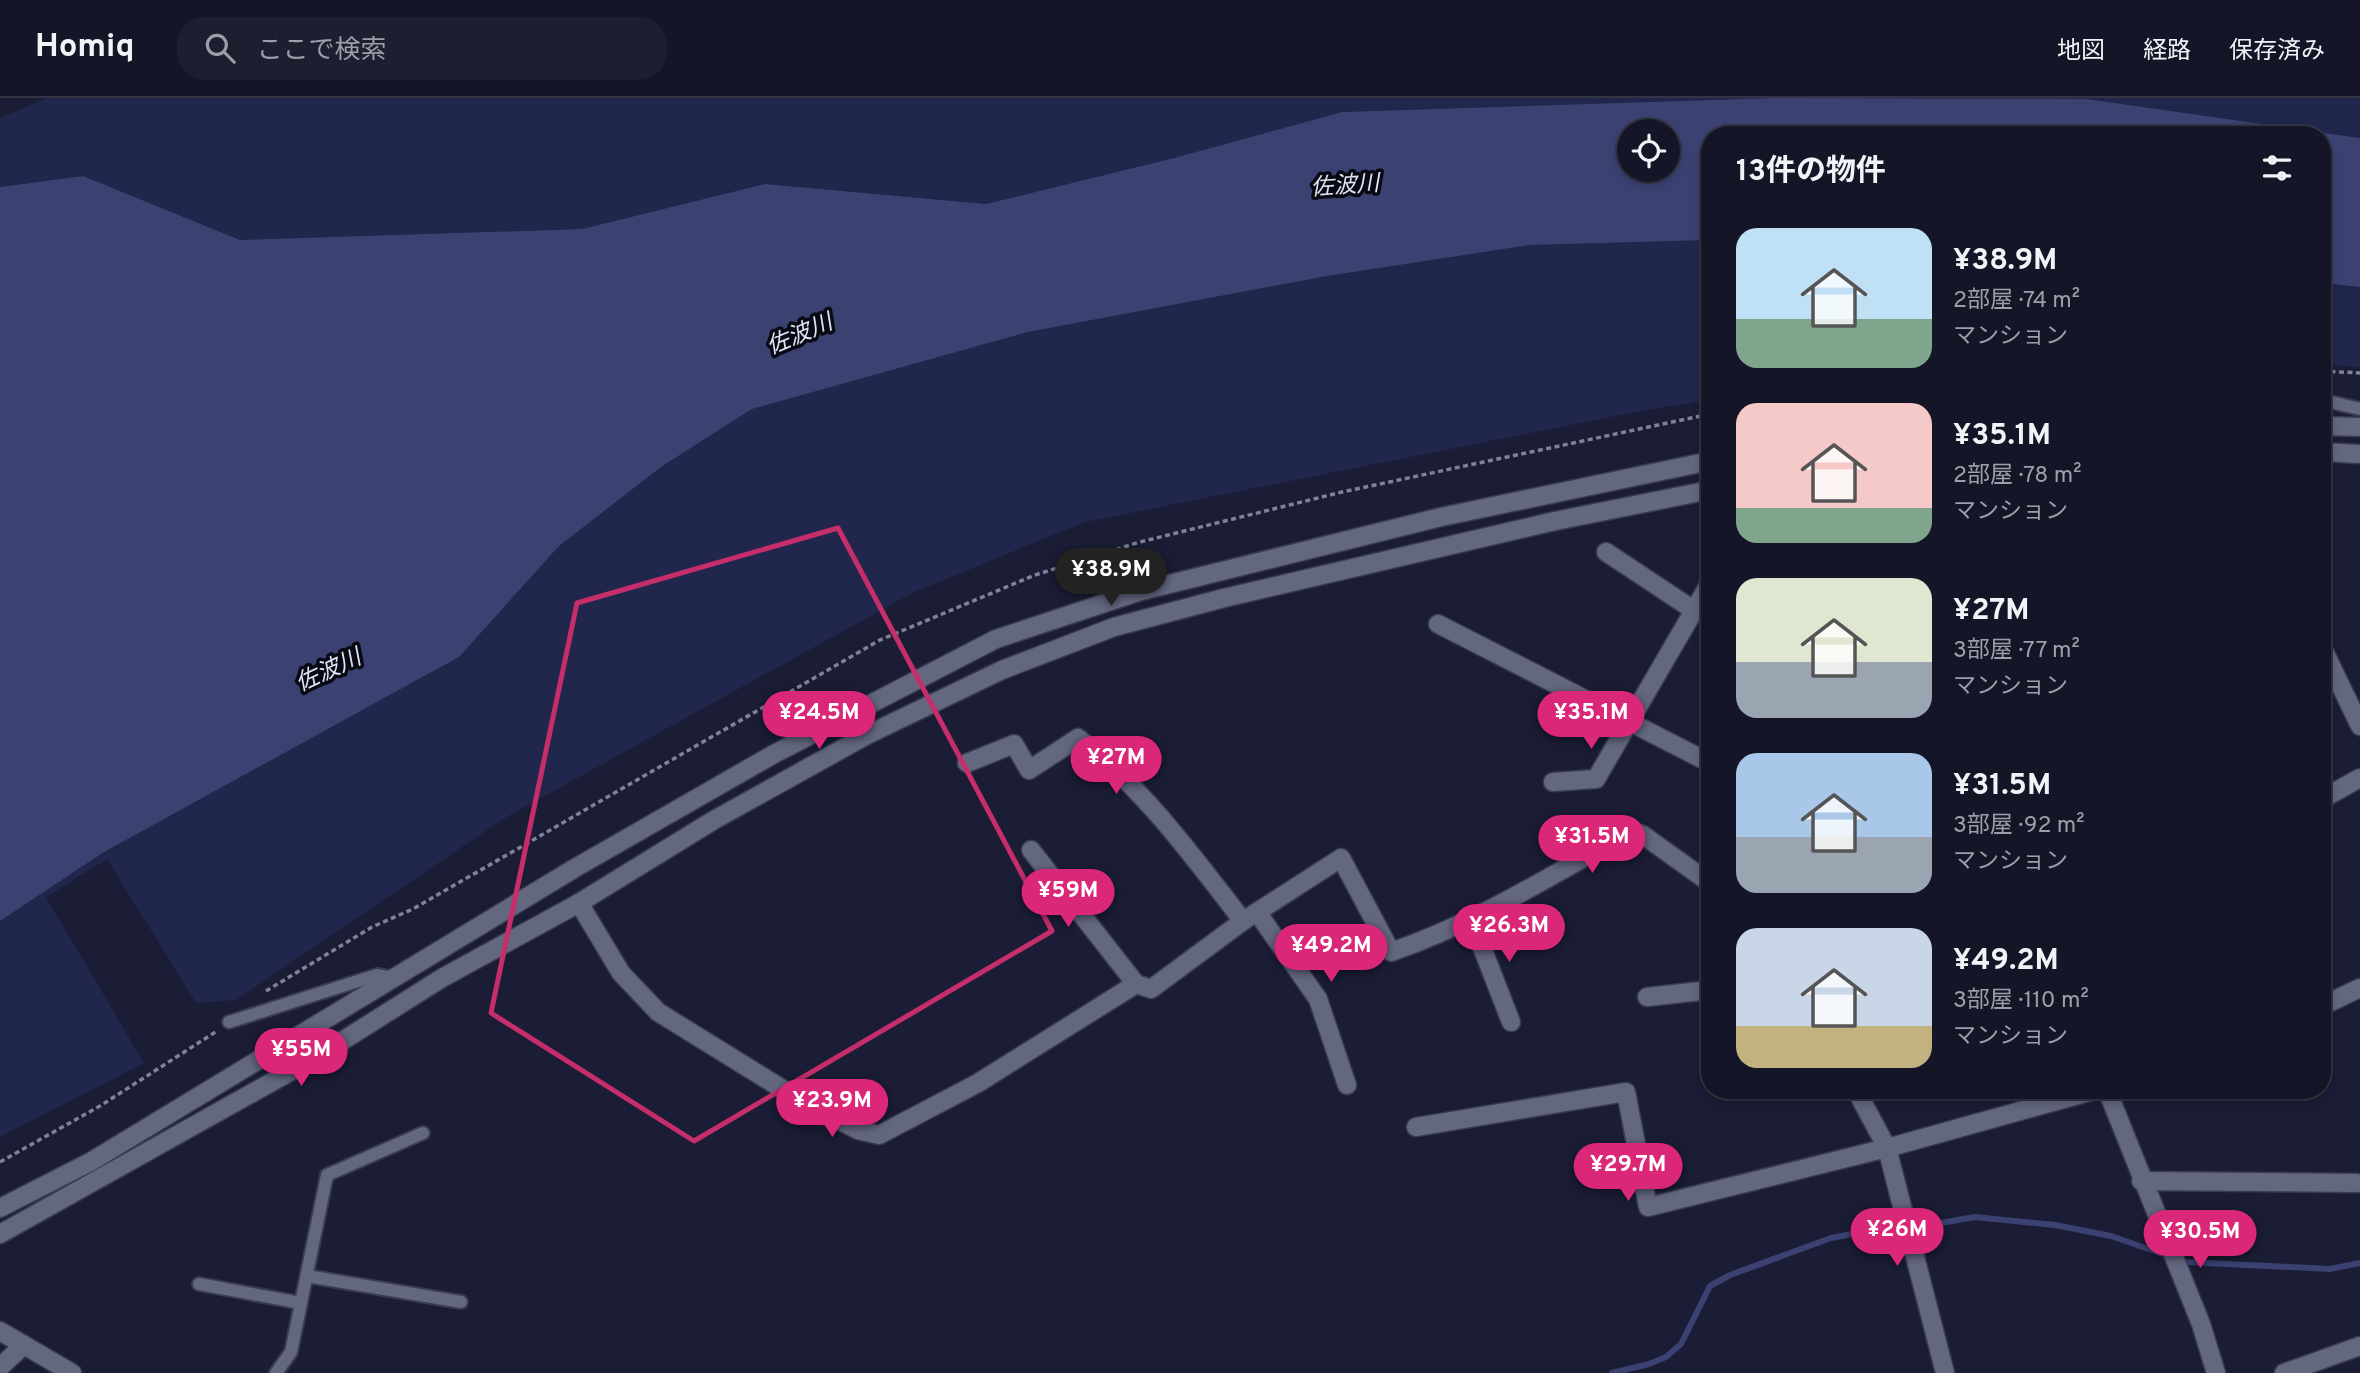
<!DOCTYPE html>
<html lang="ja">
<meta charset="utf-8">
<style>
:root{--surface:#141628;--page:#1d1f30;--text:#f1f3f6;--muted:#9d9fa8;--line:#333545;--accent:#db2777}
body{margin:0;font-family:Overpass,"Noto Sans JP",sans-serif;background:var(--page);color:var(--text);height:100vh;display:flex;flex-direction:column;font-size:26px;white-space:nowrap}
*{box-sizing:border-box;margin:0}
p{font-size:23px;color:var(--muted)}
.icon{flex:none;width:38px;height:38px;fill:none;stroke:currentColor;stroke-width:2;stroke-linecap:round;stroke-linejoin:round}
.map{position:relative;flex:1;overflow:hidden}
.details{position:absolute;left:1701px;top:28px;width:630px;height:973px;display:flex;flex-direction:column;background:var(--surface);border-radius:28px;box-shadow:0 4px 10px #0003,0 0 0 2px var(--line)}
.details>*{flex:none}
.buttons{position:absolute;left:1617px;top:21px;display:grid;gap:14px}
.buttons a{display:grid;place-items:center;width:63px;height:63px;border-radius:50%;background:var(--surface);box-shadow:0 4px 10px #0003,0 0 0 2px var(--line);font-size:35px}
.price{position:absolute;translate:-50% -60px;padding:0 16px;border-radius:24px;background:var(--accent);color:#fff;font-size:23px;line-height:46px;filter:drop-shadow(0 2px 4px #0008)}
.price::after{content:'';position:absolute;left:50%;top:42px;width:21px;height:16px;margin-left:-10px;background:inherit;clip-path:polygon(0 0,100% 0,50% 100%)}
.price.selected{background:#222;color:#fff}
ul{padding:0;list-style:none}
li{display:flex;align-items:center;gap:21px;height:175px;padding:0 35px}
li span{display:grid;place-items:center;flex:none;width:196px;height:140px;border-radius:21px;color:#555}
li>.icon{margin-inline-start:auto}
span .icon{width:84px;height:84px;fill:#fffc;stroke-width:1}
li b{font-size:30px}
h2{display:flex;justify-content:space-between;align-items:center;height:84px;padding:0 35px;font-size:30px}
header{display:flex;align-items:center;gap:42px;box-sizing:border-box;height:98px;padding:0 35px;background:var(--surface);border-bottom:2px solid var(--line)}
header strong{font-size:33px}
nav{display:flex;gap:38px;margin-inline-start:auto;font-size:24px}
.search{width:490px;height:63px;background:var(--page);display:flex;align-items:center;gap:18px;box-sizing:border-box;padding:0 24px;border-radius:28px;color:var(--muted);font-size:26px}
.map>svg:first-child{display:block}
.green{fill:#21264c}
.water{fill:#3b4272;fill-rule:evenodd}
.lines{fill:none;stroke-linecap:round;stroke-linejoin:round}
.stream{stroke:#3b4272;stroke-width:6}
.service-casing{stroke:#383b51;stroke-width:16}
.minor-casing{stroke:#383b51;stroke-width:21}
.path{stroke:#808396;stroke-width:3.5;stroke-dasharray:5 3.5;stroke-linecap:butt}
.service{stroke:#63677f;stroke-width:12}
.minor{stroke:#63677f;stroke-width:18}
.marked{fill:none;stroke:#c62e6b;stroke-width:5;stroke-linejoin:round}
.labels{text-anchor:middle;dominant-baseline:central;stroke-width:7;stroke-linejoin:round;paint-order:stroke}
.water-label{font-size:23px;font-style:italic;fill:#e0e3f4;stroke:#070913}
</style>
<header>
<strong>Homiq</strong>
<div class="search"><svg class="icon" aria-label="search" viewBox="0 0 24 24"><circle cx="10" cy="10" r="6"/><path d="M15 15l6 6"/></svg>ここで検索</div>
<nav><a>地図</a><a>経路</a><a>保存済み</a></nav>
</header>
<div class="map">
<svg width="2360" height="1275" viewBox="0 0 2360 1275">
<rect width="100%" height="100%" fill="#1a1d35"/>
<g class="green">
<polygon points="47,0 1773,0 1342,14 1174,60 986,106 765,86 582,131 240,142 83,78 0,89 0,20"/>
<polygon points="1937,0 2360,0 2360,40 2087,1"/>
<polygon points="1710,142 1710,302 1645,312 1085,424 912,495 505,720 236,902 196,905 107,761 46,799 144,965 0,1039 0,823 104,754 459,559 559,448 661,369 752,311 1028,234 1327,178 1530,147"/>
<polygon points="2322,185 2360,189 2360,269 2322,267"/>
</g>
<path class="water" d="M1773 0 2087 1 2360 40V189L2322 185V37H1710V142L1530 147 1327 178 1028 234 752 311 661 369 559 448 459 559 104 754 0 823V89L83 78 240 142 582 131 765 86 986 106 1174 60 1342 14ZM1629 33H1668V72H1629Z"/>
<g class="lines">
<polyline class="stream" points="1612,1275 1649,1266 1666,1259 1681,1246 1710,1188 1730,1177 1831,1140 1868,1133 1900,1132 1975,1119 2055,1127 2111,1138 2186,1164 2330,1171 2360,1165"/>
<g class="service-casing">
<g id="service">
<polyline points="2322,302 2360,311"/>
<polyline points="229,924 377,877 394,880"/>
<polyline points="307,1178 461,1204"/>
<polyline points="199,1186 301,1205"/>
<polyline points="276,1275 291,1254 327,1077 423,1035"/>
</g>
</g>
<g class="minor-casing">
<g id="minor">
<polyline points="2322,328 2360,329"/>
<polyline points="2322,354 2360,356"/>
<polyline points="1606,454 1695,513"/>
<polyline points="1438,526 1710,665"/>
<polyline points="2322,549 2360,628"/>
<path d="M967 665 1014 646 1029 672 1078 640C1144 691 1192 757 1243 823"/>
<polyline points="1553,684 1596,681 1710,485"/>
<polyline points="2322,701 2360,680"/>
<path d="M1031 752 1136 886 1151 891 1243 823 1341 760 1391 854C1476 825 1552 777 1631 733L1643 737 1710 785"/>
<polyline points="579,805 621,875 658,914 805,1005 858,1032 879,1037 978,985 1136,886"/>
<polyline points="1257,814 1318,901 1347,987"/>
<polyline points="1471,821 1511,924"/>
<polyline points="1647,899 1710,892"/>
<polyline points="2322,908 2360,890"/>
<polyline points="1856,992 1887,1050 1945,1275"/>
<polyline points="2107,992 2201,1226 2216,1275"/>
<polyline points="1416,1029 1626,994 1648,1109 1887,1050 2096,992"/>
<polyline points="2141,1083 2357,1085"/>
<polyline points="0,1110 92,1063 575,770 774,656 996,541 1141,493 1441,419 1710,363"/>
<polyline points="0,1136 320,957 442,880 579,805 714,722 867,637 1002,572 1114,529 1224,500 1555,423 1710,392"/>
<polyline points="0,1233 72,1275"/>
<polyline points="0,1269 24,1247"/>
<polyline points="2284,1275 2360,1248"/>
</g>
</g>
<g class="path">
<polyline points="2322,273 2360,275"/>
<polyline points="266,893 372,829 413,811 880,542 1035,477 1140,444 1342,394 1710,316"/>
<polyline points="0,1064 100,1008 217,933"/>
</g>
<use href="#service" class="service"/>
<use href="#minor" class="minor"/>
</g>
<path class="marked" d="M838 430 1052 833 694 1043 491 915 577 505Z"/>
<g class="labels">
<g class="water-label">
<text transform="translate(1345 89) rotate(-4)">佐波川</text>
<text transform="translate(800 238) rotate(-23)">佐波川</text>
<text transform="translate(329 574) rotate(-25)">佐波川</text>
</g>
</g>
</svg>
<div class="buttons">
<a><svg class="icon" aria-label="locate" viewBox="0 0 24 24"><circle cx="12" cy="12" r="6"/><path d="M12 2v4M12 18v4M2 12h4M18 12h4"/></svg></a>
</div>
<b class="price selected" style="left:1111px;top:510px">¥38.9M</b>
<b class="price" style="left:819px;top:653px">¥24.5M</b>
<b class="price" style="left:1591px;top:653px">¥35.1M</b>
<b class="price" style="left:1116px;top:698px">¥27M</b>
<b class="price" style="left:1592px;top:777px">¥31.5M</b>
<b class="price" style="left:1068px;top:831px">¥59M</b>
<b class="price" style="left:1509px;top:866px">¥26.3M</b>
<b class="price" style="left:1331px;top:886px">¥49.2M</b>
<b class="price" style="left:301px;top:990px">¥55M</b>
<b class="price" style="left:832px;top:1041px">¥23.9M</b>
<b class="price" style="left:1628px;top:1105px">¥29.7M</b>
<b class="price" style="left:1897px;top:1170px">¥26M</b>
<b class="price" style="left:2200px;top:1172px">¥30.5M</b>
<section class="details">
<h2>13件の物件<svg class="icon" aria-label="filters" viewBox="0 0 24 24"><path d="M4 7h16M4 17h16"/><circle cx="9" cy="7" r="2"/><circle cx="15" cy="17" r="2"/></svg></h2>
<ul>
<li><span style="background:linear-gradient(#bfe0f5 65%,#7fa58c 0)"><svg class="icon" aria-label="home" viewBox="0 0 24 24"><path d="M3 11l9-7 9 7M6 9v11h12V9"/></svg></span><div><b>¥38.9M</b><p>2部屋 · 74 m²</p><p>マンション</p></div></li>
<li><span style="background:linear-gradient(#f6c9c9 75%,#7fa58c 0)"><svg class="icon" aria-label="home" viewBox="0 0 24 24"><path d="M3 11l9-7 9 7M6 9v11h12V9"/></svg></span><div><b>¥35.1M</b><p>2部屋 · 78 m²</p><p>マンション</p></div></li>
<li><span style="background:linear-gradient(#dfe7d0 60%,#9aa5b1 0)"><svg class="icon" aria-label="home" viewBox="0 0 24 24"><path d="M3 11l9-7 9 7M6 9v11h12V9"/></svg></span><div><b>¥27M</b><p>3部屋 · 77 m²</p><p>マンション</p></div></li>
<li><span style="background:linear-gradient(#a9c7e8 60%,#9aa5b1 0)"><svg class="icon" aria-label="home" viewBox="0 0 24 24"><path d="M3 11l9-7 9 7M6 9v11h12V9"/></svg></span><div><b>¥31.5M</b><p>3部屋 · 92 m²</p><p>マンション</p></div></li>
<li><span style="background:linear-gradient(#c9d6e8 70%,#c2b280 0)"><svg class="icon" aria-label="home" viewBox="0 0 24 24"><path d="M3 11l9-7 9 7M6 9v11h12V9"/></svg></span><div><b>¥49.2M</b><p>3部屋 · 110 m²</p><p>マンション</p></div></li>
</ul>
</section>
</div>
